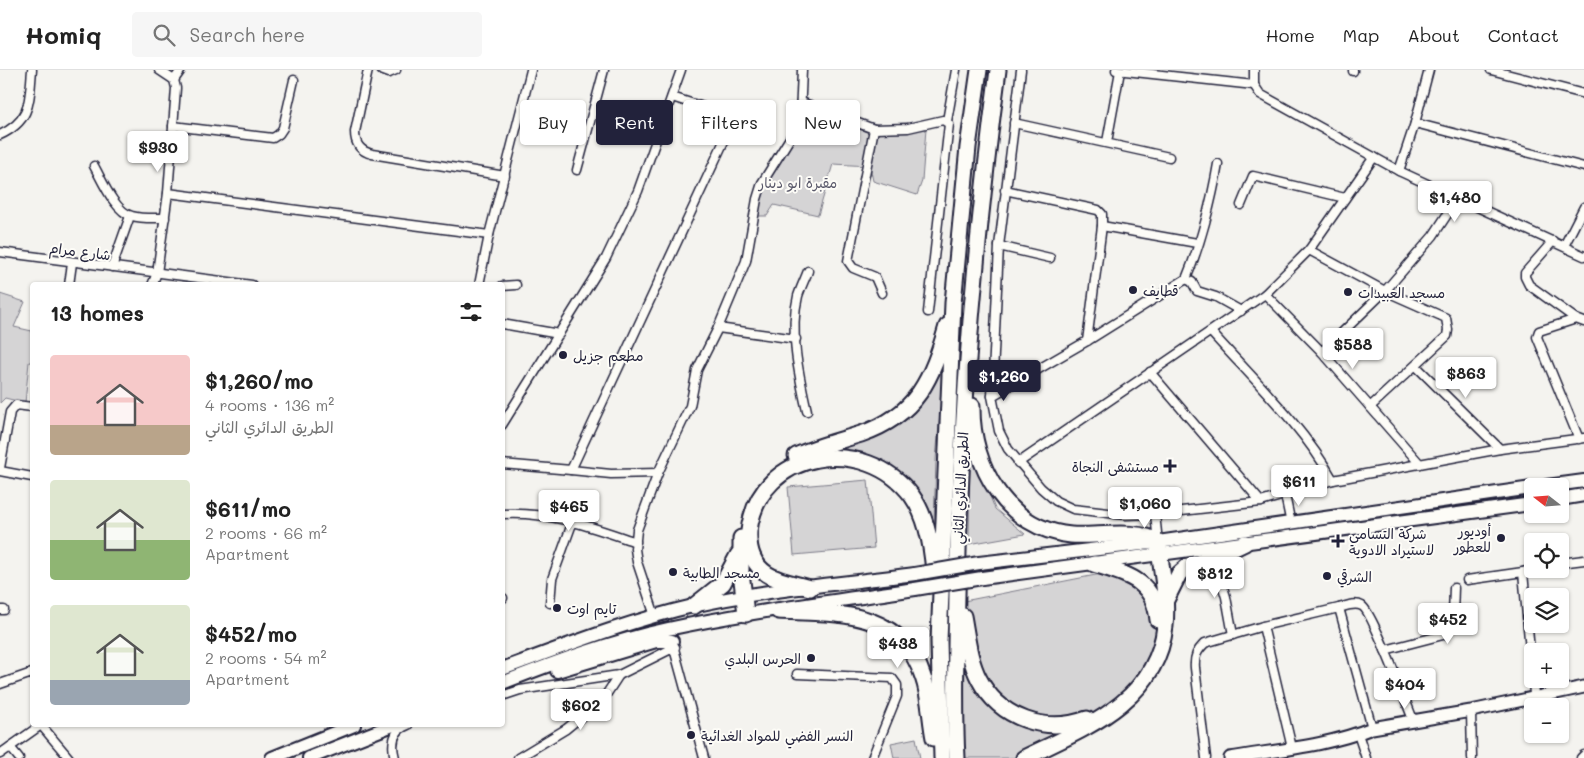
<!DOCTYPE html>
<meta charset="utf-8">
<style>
:root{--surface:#fff;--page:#f6f6f6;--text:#222;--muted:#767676;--line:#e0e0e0;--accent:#22223b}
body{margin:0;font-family:Mali,"Playpen Sans Arabic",sans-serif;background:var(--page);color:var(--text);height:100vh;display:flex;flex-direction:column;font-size:19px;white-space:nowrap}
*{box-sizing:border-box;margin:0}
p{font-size:16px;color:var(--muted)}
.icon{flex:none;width:28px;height:28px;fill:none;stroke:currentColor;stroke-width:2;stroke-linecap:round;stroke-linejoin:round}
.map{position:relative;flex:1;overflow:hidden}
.sheet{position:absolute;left:30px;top:212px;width:475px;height:445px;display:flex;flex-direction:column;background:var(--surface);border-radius:5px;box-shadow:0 1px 4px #0004}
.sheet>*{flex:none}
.banner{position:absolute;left:520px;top:30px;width:475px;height:45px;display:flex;gap:10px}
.needle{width:32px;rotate:287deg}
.buttons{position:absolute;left:1524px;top:408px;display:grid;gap:10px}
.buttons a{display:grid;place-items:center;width:45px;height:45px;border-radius:5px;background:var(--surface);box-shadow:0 1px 4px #0004;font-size:25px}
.price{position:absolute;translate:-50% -42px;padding:0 11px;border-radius:5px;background:#fff;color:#222;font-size:16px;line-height:32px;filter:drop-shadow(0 1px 2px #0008)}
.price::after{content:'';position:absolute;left:50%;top:30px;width:15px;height:11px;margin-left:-8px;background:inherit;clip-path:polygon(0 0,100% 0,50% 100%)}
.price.on{background:var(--accent);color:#fff}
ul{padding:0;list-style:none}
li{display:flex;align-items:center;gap:15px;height:125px;padding:0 20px}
li span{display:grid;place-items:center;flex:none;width:140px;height:100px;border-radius:5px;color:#555}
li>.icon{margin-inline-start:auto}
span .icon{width:60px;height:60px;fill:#fffc;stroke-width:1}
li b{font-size:21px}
h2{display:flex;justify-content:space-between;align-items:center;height:60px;padding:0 20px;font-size:21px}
.pill{padding:0 18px;border-radius:5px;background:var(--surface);box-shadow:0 1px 4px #0004;font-size:18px;line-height:45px}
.pill.on{background:var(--accent);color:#fff}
header{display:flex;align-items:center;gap:30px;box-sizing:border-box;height:70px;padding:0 25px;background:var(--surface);border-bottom:1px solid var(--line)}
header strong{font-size:24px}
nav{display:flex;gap:28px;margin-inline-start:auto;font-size:18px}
.search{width:350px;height:45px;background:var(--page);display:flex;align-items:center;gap:12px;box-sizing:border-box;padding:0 18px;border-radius:5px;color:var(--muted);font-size:19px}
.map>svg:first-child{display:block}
.green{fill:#d5d4d5;stroke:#7c7b88}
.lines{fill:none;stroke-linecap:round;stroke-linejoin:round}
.street-casing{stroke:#22223b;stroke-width:11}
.secondary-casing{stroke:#22223b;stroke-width:15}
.primary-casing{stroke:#22223b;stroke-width:16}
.highway-casing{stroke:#22223b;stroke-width:19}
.street{stroke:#fdfcf7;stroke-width:8}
.secondary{stroke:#fdfcf7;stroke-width:11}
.primary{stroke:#fdfcf7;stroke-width:12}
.highway{stroke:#fdfcf7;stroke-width:15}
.primary-bridge-casing{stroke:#22223b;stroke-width:16;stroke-linecap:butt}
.primary-bridge{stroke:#fdfcf7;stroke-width:12}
.poi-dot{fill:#22223b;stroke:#fdfcf7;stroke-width:2}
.labels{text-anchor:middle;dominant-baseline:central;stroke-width:4;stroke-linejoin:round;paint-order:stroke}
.park-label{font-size:14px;fill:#585769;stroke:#fdfcf7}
.street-label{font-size:14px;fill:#22223b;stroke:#fdfcf7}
.poi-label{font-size:14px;fill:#22223b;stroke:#fdfcf7;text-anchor:start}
</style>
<header>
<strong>Homiq</strong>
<div class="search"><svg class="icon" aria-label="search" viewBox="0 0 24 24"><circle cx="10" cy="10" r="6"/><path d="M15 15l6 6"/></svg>Search here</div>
<nav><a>Home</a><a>Map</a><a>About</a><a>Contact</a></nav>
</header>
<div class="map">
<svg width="1584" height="688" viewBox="0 0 1584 688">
<rect width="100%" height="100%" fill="#f4f3ef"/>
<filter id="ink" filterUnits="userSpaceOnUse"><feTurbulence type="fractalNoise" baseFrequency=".02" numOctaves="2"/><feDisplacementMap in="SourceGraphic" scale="10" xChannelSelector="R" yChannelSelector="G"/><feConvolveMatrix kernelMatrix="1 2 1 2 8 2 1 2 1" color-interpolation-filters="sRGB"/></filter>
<g filter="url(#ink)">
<g class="green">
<polygon points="807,38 869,63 926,59 922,111 917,125 873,111 870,96 833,94 818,145 774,135 767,146 756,146 764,115 798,61"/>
<polygon points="0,224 25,232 14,257 32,261 32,292 29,292 25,333 5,328 0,333"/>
<polygon points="947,264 936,389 933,487 898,409 807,381 901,345"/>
<polygon points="970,375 995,439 1025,464 969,474"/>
<polygon points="868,410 874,478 794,485 788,417"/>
<polygon points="1116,501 1137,509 1158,557 1150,589 1141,603 1115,632 1075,653 1024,688 957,688 964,531"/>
<polygon points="916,668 920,688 894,688 891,673"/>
</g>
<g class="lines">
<g class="street-casing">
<g id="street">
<path d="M368 0 355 62C355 74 360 81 372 84L505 106"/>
<polyline points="381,0 389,3 396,0"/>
<polyline points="1021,0 999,176 992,326 999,361 1008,379 1041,418 1056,431 1073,439 1126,445 1155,444 1261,432 1333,410 1500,379 1584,368"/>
<polyline points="1116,0 1254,15"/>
<polyline points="1254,0 1254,15 1260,24 1399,101 1415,53 1429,0"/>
<polyline points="1491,0 1584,24"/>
<polyline points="1353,1 1353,0"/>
<polyline points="174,10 181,0"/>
<polyline points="801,32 874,59 848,191 853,198 875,207 882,223"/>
<polyline points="947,51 956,0"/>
<polyline points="1014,53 1169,87"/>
<polyline points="1415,53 1584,97"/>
<polyline points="173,56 273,68 279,64 283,58 294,10"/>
<polyline points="874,59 908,58 943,50 949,54 928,242"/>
<path d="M0 65C32 50 29 31 32 0"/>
<polyline points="1107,72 1120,1"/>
<path d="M94 96C102 110 115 142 132 146 142 149 154 148 165 148"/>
<polyline points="577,100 604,0"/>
<polyline points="1399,101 1584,186"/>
<polyline points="1005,120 1098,140 1102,144 1102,156 1087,271"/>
<polyline points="168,123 489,165"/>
<polyline points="1241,135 1253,106 1345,128"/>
<polyline points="1102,156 1197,173"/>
<polyline points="1553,171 1525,203 1525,207 1529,215 1576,249 1584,252"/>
<polyline points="999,176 1050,188"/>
<polyline points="1564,176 1584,137"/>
<polyline points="1309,180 1385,221 1446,248 1448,260 1447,266 1370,337"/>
<polyline points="0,182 252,215"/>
<polyline points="112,197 130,146"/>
<polyline points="1186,209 1192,212 1197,221 1216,227 1241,241"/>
<polyline points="69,215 72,193"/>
<polyline points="152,215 157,203 168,123 176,18 174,10 159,0"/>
<polyline points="479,215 489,165 531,0"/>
<polyline points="502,216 516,215"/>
<polyline points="1265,224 1322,282 1420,394"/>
<polyline points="1576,249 1539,261 1537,267 1579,369"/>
<polyline points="502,254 559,264"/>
<polyline points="718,258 796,269"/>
<path d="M1211 262C1251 307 1304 357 1333 410"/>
<polyline points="1322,282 1385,221 1433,166 1458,128"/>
<polyline points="1416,296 1500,379"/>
<polyline points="1150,302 1261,432"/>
<path d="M992 326 1087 271 1186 209C1200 176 1212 130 1218 94"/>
<path d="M807 341C799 305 789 262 798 226 801 217 805 209 808 201"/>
<polyline points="502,355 606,188 638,121 681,0"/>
<polyline points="1018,393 1265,224 1309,180 1374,87"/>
<polyline points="502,394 571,400 731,56 731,49 725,44 672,27"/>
<polyline points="0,398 10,342 16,335 32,337"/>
<polyline points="571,400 611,404 658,403"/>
<polyline points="0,401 32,407"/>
<polyline points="1285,425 1291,454"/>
<path d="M502 444C550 441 591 457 636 472"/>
<polyline points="1155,444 1158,472"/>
<polyline points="1214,488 1226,527 1233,565"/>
<polyline points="1560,493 1584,490"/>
<polyline points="1532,499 1523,502 1532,603"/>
<polyline points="1467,510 1523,502"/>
<polyline points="502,528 503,528"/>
<polyline points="550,533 552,509 573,451"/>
<path d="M1339 538C1346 536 1355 532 1362 536 1372 541 1407 635 1414 652"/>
<polyline points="0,540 4,540"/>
<polyline points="655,546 637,492 635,479 637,460 658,403 690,336 697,300 718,258 746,191 757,129 762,113 795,60 800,47 802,0"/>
<polyline points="1263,556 1292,678"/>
<polyline points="673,575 704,688"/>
<path d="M1385 580 1443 565C1455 553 1453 535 1454 518"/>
<polyline points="797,604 892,608 897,615 897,626 872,688"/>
<polyline points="1533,609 1534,626"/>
<polyline points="0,614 32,603"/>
<polyline points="502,626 520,620 619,605 675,577"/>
<polyline points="1471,641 1472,688"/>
<polyline points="41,655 69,688"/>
<polyline points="1358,664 1366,688"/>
<polyline points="10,677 19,688"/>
<polyline points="0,684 41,655"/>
<path d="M395 688C391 674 393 660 408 655"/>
<polyline points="518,688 566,659 604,628 619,605"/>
<path d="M1206 688 1195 598C1194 586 1197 581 1205 573L1263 556 1339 538 1372 658"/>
<polyline points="1581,688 1584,685"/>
</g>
</g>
<g class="secondary-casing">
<path id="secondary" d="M1230 688C1277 680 1328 676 1372 658L1471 641 1584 617"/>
</g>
<g class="primary-casing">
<g id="primary">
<polyline points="1547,416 1584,411"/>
<polyline points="1560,429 1584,425"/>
<polyline points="979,493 1158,472 1532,418"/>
<polyline points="982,508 1532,434"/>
<path d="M502 599C565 576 628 551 693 536 766 519 841 514 915 504"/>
<polyline points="557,601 656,571 672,571"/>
<path d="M502 613C556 592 612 571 668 559 750 541 833 532 915 519"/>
<polyline points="272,688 354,655"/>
<polyline points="309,688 393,655"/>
</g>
</g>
<g class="highway-casing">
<g id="highway">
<path d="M972 336C971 396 1007 459 1071 465 1096 467 1138 458 1158 472 1161 499 1168 529 1165 556 1157 632 1083 659 1024 688"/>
<path d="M796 386C817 376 839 371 861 364 917 345 932 309 947 256"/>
<polyline points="741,468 741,502 746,544"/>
<path d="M1094 494C1128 505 1154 510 1158 550"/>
<path d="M810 518C797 514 779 512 767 504 752 494 748 477 749 461 759 378 866 364 912 426 927 447 932 477 934 502"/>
<polyline points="1165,532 1179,504 1188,496 1214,488 1245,473"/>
<polyline points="694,536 723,513 738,485"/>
<path d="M778 541C837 544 901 538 923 607 930 626 930 648 934 668"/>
<path d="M963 546C967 567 969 590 979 609 1000 649 1046 664 1087 649"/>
<polyline points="942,688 939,571 953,233 968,77 979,0"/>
<path d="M957 688C954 634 956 579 957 525 960 349 975 174 998 0"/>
</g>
</g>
<use href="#street" class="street"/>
<use href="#secondary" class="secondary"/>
<use href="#primary" class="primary"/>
<use href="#highway" class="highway"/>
<g class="primary-bridge-casing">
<g id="primary-bridge">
<polyline points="915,504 979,493"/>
<polyline points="915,519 982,508"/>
</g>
</g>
<use href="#primary-bridge" class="primary-bridge"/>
</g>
</g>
<g class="poi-dot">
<circle cx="1133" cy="220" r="5"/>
<circle cx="1348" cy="222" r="5"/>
<circle cx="563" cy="285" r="5"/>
<path d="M1167.5 388.5h5v5h5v5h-5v5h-5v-5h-5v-5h5z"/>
<circle cx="1501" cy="468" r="5"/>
<path d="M1335.5 463.5h5v5h5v5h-5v5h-5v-5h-5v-5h5z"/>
<circle cx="673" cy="502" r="5"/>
<circle cx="1327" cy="506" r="5"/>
<circle cx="557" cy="538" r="5"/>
<circle cx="811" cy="588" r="5"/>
<circle cx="691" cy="665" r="5"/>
</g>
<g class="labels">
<g class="park-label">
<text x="798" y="112">مقبرة ابو دينار</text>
</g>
<g class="street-label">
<text transform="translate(80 181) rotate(7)">شارع مرام</text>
<text transform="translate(960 418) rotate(-87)">الطريق الدائري الثاني</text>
</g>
<g class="poi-label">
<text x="1143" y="220">قطايف</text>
<text x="1358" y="222">مسجد العبيدات</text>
<text x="573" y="285">مطعم جزيل</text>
<text x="1159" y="396" text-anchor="end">مستشفى النجاة</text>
<text x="1491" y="460" text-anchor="end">أوديور<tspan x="1491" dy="16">للعطور</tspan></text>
<text x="1349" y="463">شركة التسامي<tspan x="1349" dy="16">لاستيراد الادوية</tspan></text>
<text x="683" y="502">مسجد الطابية</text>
<text x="1337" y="506">الشرقي</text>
<text x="567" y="538">تايم اوت</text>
<text x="801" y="588" text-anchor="end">الحرس البلدي</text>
<text x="701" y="665">النسر الفضي للمواد الغدائية</text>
</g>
</g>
</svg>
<div class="buttons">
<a><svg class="needle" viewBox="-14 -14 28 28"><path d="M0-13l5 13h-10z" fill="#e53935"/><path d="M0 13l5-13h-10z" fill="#767676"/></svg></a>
<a><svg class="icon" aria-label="locate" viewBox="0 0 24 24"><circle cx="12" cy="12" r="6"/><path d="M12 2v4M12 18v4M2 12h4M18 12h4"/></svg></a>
<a><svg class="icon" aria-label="layers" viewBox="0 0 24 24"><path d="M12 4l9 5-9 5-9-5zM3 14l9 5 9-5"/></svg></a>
<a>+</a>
<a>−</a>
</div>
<b class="price" style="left:158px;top:103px">$930</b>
<b class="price" style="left:1455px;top:153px">$1,480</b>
<b class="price" style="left:1353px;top:300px">$588</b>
<b class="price" style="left:1466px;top:329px">$863</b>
<b class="price on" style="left:1004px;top:332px">$1,260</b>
<b class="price" style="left:1299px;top:437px">$611</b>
<b class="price" style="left:1145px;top:459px">$1,060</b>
<b class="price" style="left:569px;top:462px">$465</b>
<b class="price" style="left:1215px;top:529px">$812</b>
<b class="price" style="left:1448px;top:575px">$452</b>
<b class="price" style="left:898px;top:599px">$438</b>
<b class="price" style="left:1405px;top:640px">$404</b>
<b class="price" style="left:581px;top:661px">$602</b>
<div class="banner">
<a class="pill">Buy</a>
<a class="pill on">Rent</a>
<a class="pill">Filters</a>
<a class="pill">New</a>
</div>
<section class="sheet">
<h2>13 homes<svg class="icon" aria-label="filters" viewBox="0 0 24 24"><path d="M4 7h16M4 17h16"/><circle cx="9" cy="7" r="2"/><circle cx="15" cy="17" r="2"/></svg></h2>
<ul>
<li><span style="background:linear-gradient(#f6c9c9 70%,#b9a48a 0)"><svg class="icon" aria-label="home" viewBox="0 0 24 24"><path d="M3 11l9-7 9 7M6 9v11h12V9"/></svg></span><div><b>$1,260/mo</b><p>4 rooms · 136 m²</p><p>الطريق الدائري الثاني</p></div></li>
<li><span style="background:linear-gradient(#dfe7d0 60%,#8fb573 0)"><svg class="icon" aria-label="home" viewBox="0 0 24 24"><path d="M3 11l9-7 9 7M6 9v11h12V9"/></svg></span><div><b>$611/mo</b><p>2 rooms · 66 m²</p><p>Apartment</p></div></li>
<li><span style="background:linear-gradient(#dfe7d0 75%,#9aa5b1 0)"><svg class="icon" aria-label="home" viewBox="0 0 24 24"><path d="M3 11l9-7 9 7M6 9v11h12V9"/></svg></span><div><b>$452/mo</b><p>2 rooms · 54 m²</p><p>Apartment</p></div></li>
</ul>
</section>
</div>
